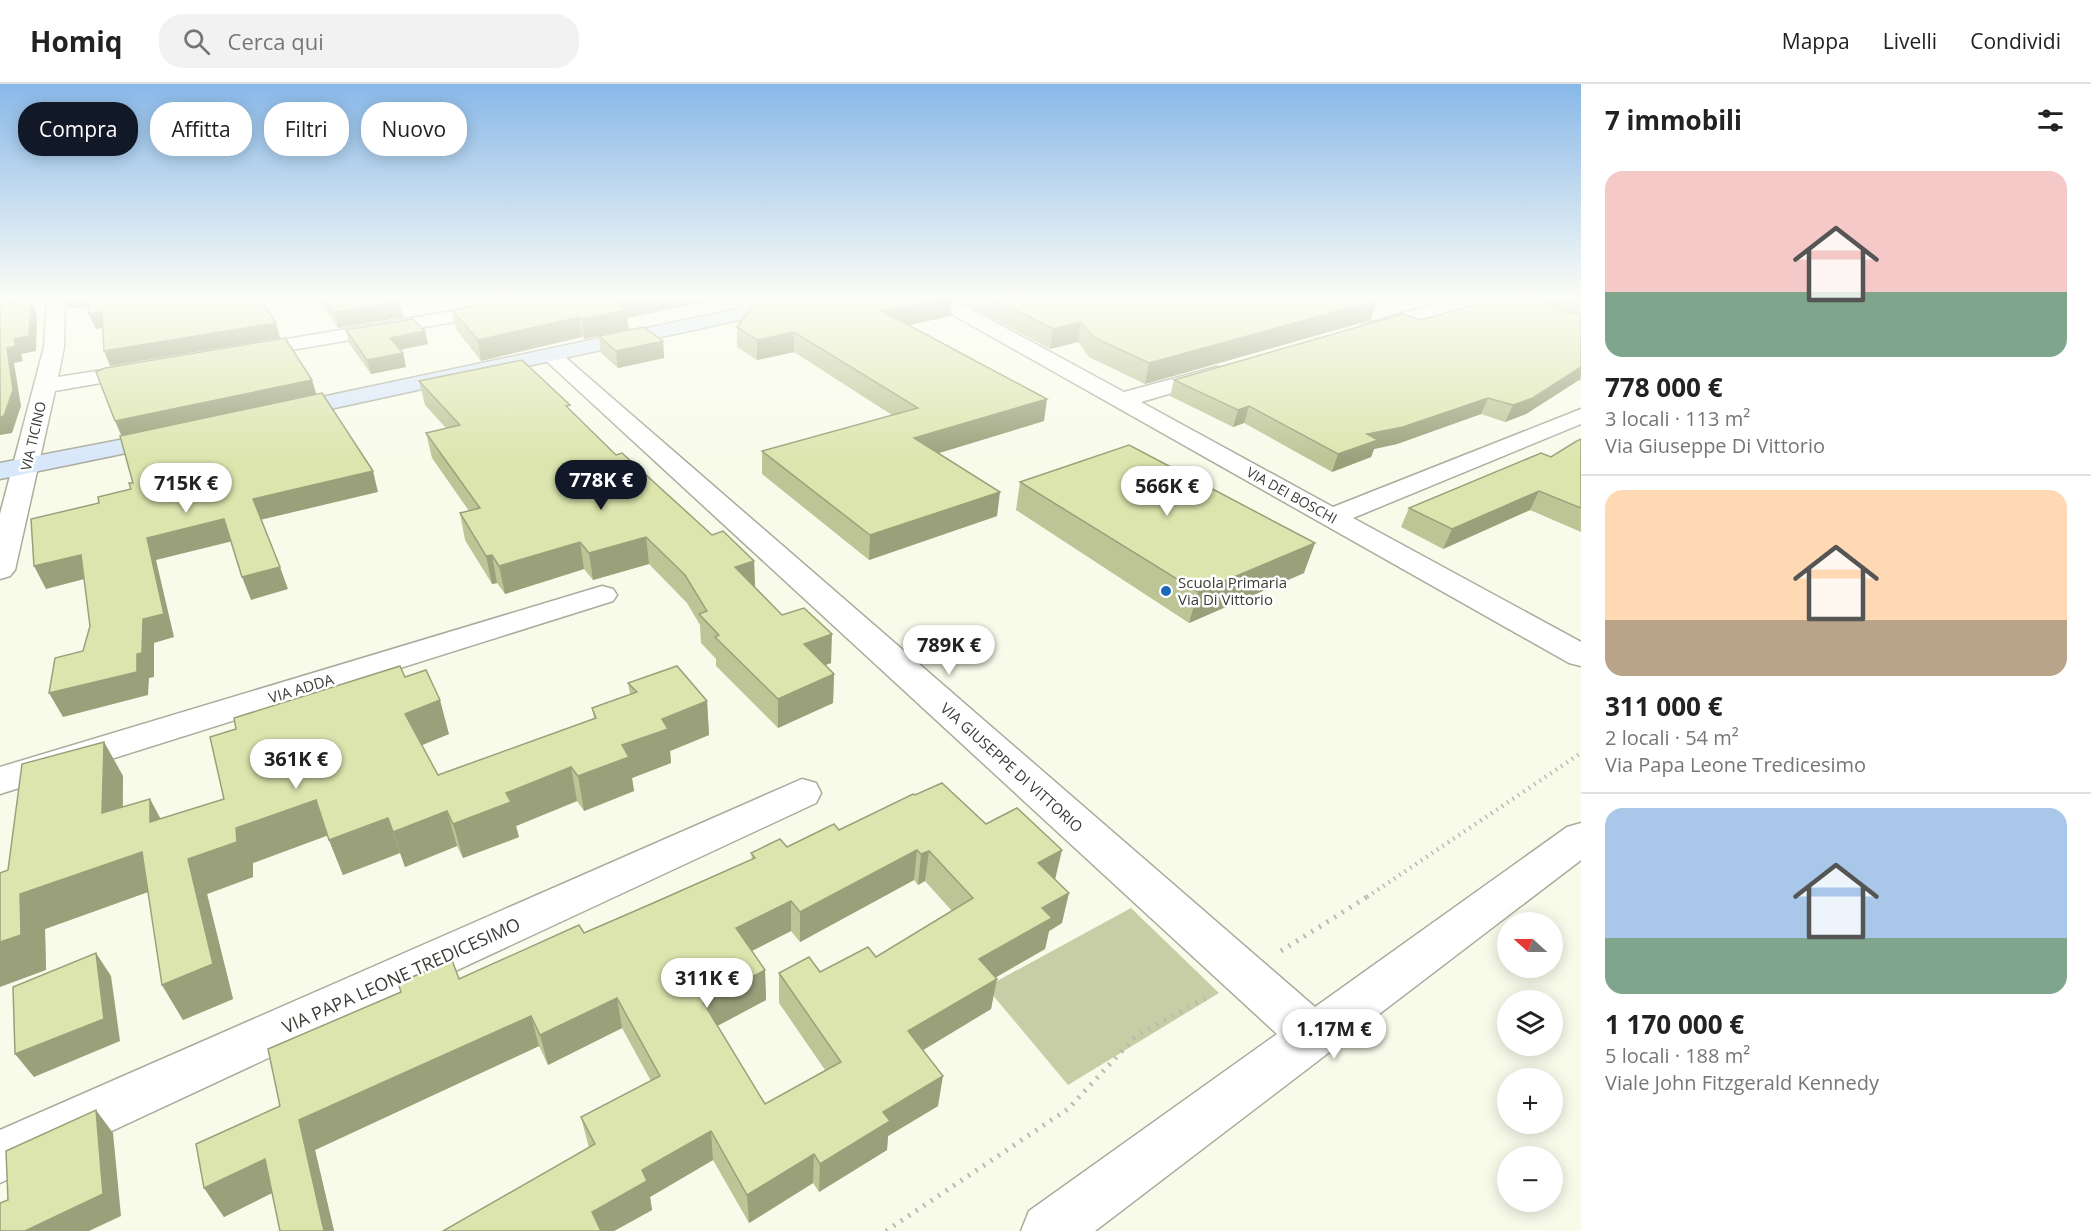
<!DOCTYPE html>
<html lang="it">
<meta charset="utf-8">
<style>
:root{--surface:#fff;--page:#f2f2f2;--text:#222;--muted:#767676;--line:#e0e0e0;--accent:#111827}
body{margin:0;font-family:"Open Sans",sans-serif;background:var(--page);color:var(--text);height:100vh;display:flex;flex-direction:column;font-size:22px;white-space:nowrap}
*{box-sizing:border-box;margin:0}
p{font-size:20px;color:var(--muted)}
.icon{flex:none;width:33px;height:33px;fill:none;stroke:currentColor;stroke-width:2;stroke-linecap:round;stroke-linejoin:round}
.map{position:relative;flex:1;overflow:hidden}
.details{display:flex;flex-direction:column;background:var(--surface);width:510px}
.details>*{flex:none}
.top-card{position:absolute;left:18px;top:18px;width:570px;height:54px;display:flex;gap:12px}
.needle{width:39px;rotate:291deg}
.controls{position:absolute;left:1497px;top:828px;display:grid;gap:12px}
.controls a{display:grid;place-items:center;width:66px;height:66px;border-radius:50%;background:var(--surface);box-shadow:0 3px 15px #0003;font-size:30px}
.price{position:absolute;translate:-50% -51px;padding:0 14px;border-radius:21px;background:#fff;color:#222;font-size:20px;line-height:39px;filter:drop-shadow(0 2px 3px #0008)}
.price::after{content:'';position:absolute;left:50%;top:36px;width:18px;height:14px;margin-left:-9px;background:inherit;clip-path:polygon(0 0,100% 0,50% 100%)}
.price.current{background:var(--accent);color:#fff}
ul{padding:0;list-style:none}
li{display:grid;align-content:center;gap:12px;height:318px;padding:0 24px}
li+li{border-top:2px solid var(--line)}
li span{display:grid;place-items:center;height:186px;border-radius:18px;color:#555}
li>.icon{margin-inline-start:auto}
span .icon{width:108px;height:108px;fill:#fffc;stroke-width:1}
li b{font-size:26px}
h2{display:flex;justify-content:space-between;align-items:center;height:72px;padding:0 24px;font-size:26px}
.pill{padding:0 21px;border-radius:24px;background:var(--surface);box-shadow:0 3px 15px #0003;font-size:21px;line-height:54px}
.pill.current{background:var(--accent);color:#fff}
header{display:flex;align-items:center;gap:36px;box-sizing:border-box;height:84px;padding:0 30px;background:var(--surface);border-bottom:2px solid var(--line)}
header strong{font-size:28px}
nav{display:flex;gap:33px;margin-inline-start:auto;font-size:21px}
.search{width:420px;height:54px;background:var(--page);display:flex;align-items:center;gap:15px;box-sizing:border-box;padding:0 21px;border-radius:24px;color:var(--muted);font-size:22px}
main{display:flex;flex:1;min-height:0}
.map>svg:first-child{display:block}
.green{fill:#c7cea5}
.lines{fill:none;stroke-linecap:round;stroke-linejoin:round}
.street-casing{stroke:#a9ac9d;stroke-width:3}
.secondary-casing{stroke:#a9ac9d;stroke-width:3}
.path-far1{stroke:#b9bbae;stroke-width:4.5;stroke-dasharray:1.5 5;stroke-linecap:butt}
.path{stroke:#b9bbae;stroke-width:5;stroke-dasharray:2 7;stroke-linecap:butt}
.street{fill:#fff;fill-rule:evenodd}
.secondary{fill:#d8e7f9;fill-rule:evenodd}
.wall{fill:#bdc596;fill-rule:evenodd}
.shaded-wall{fill:#9aa07a}
.building{fill:#dce5ae;stroke:#9aa07a;stroke-width:1.5;fill-rule:evenodd}
.poi-dot{fill:#1a69b8;stroke:#fff;stroke-width:2}
.labels{text-anchor:middle;dominant-baseline:central;stroke-width:5;stroke-linejoin:round;paint-order:stroke}
.far-street-label{font-size:14px;fill:#3b3c36;stroke:#fff}
.poi-label{font-size:15px;fill:#3b3c36;stroke:#fff;text-anchor:start}
.street-label{font-size:15px;fill:#3b3c36;stroke:#fff}
.near-street-label{font-size:18px;fill:#3b3c36;stroke:#fff}
</style>
<header>
<strong>Homiq</strong>
<div class="search"><svg class="icon" aria-label="search" viewBox="0 0 24 24"><circle cx="10" cy="10" r="6"/><path d="M15 15l6 6"/></svg>Cerca qui</div>
<nav><a>Mappa</a><a>Livelli</a><a>Condividi</a></nav>
</header>
<main>
<div class="map">
<svg width="1581" height="1147" viewBox="0 0 1581 1147">
<rect width="100%" height="100%" fill="#f8fbea"/>
<polygon class="green" points="1131,824 1219,909 1068,1001 986,903"/>
<g class="lines">
<g class="street-casing">
<g id="street">
<polygon points="47,216 65,216 64,263 58,293 141,280 149,281 152,286 149,291 141,292 55,307 15,486 10,492 0,495 0,430 44,263"/>
<path d="M736 216H758L771 225 768 229C756 232 743 225 736 216Z"/>
<polygon points="932,216 954,216 1124,308 1216,283 1224,284 1227,289 1224,294 1141,318 1333,423 1581,325 1581,340 1353,434 1581,558 1581,582 1569,579 934,220"/>
<polygon points="1449,216 1477,216 1475,220 1369,251 1362,249 1359,245 1362,241"/>
<polygon points="465,225 472,227 475,231 472,235 245,274 238,272 235,268 238,264 245,262"/>
<polygon points="551,265 558,267 1315,923 1567,743 1581,739 1581,776 1095,1147 1021,1147 1029,1127 1277,950 544,275 541,271 544,267"/>
<polygon points="602,502 613,505 617,511 613,517 0,710 0,683"/>
<polygon points="802,695 816,699 821,709 816,719 0,1099 0,1046"/>
</g>
</g>
<g class="secondary-casing">
<g id="secondary">
<polygon points="779,216 813,216 811,220 804,222 284,335 276,333 272,328 276,323 284,321"/>
<polygon points="166,347 175,349 178,354 175,359 0,395 0,379"/>
</g>
</g>
<polyline class="path-far1" points="1367,813 1581,669"/>
<g class="path">
<polyline points="1281,867 1370,811"/>
<polyline points="886,1147 1068,1025 1136,952 1209,912"/>
</g>
<use href="#street" class="street"/>
<use href="#secondary" class="secondary"/>
</g>
<g class="wall">
<polygon points="318,216 398,216 403,233 338,244"/>
<polygon points="506,216 715,216 627,234 629,246 584,255 582,253 481,277 456,245 452,226"/>
<polygon points="958,216 1376,216 1371,236 1145,300 1089,273 1078,258 1050,265"/>
<polygon points="1490,216 1581,216 1581,297 1579,296 1526,330 1505,338 1481,330 1397,360 1374,365 1371,373 1332,388 1244,339 1233,343 1170,312 1174,296 1421,236"/>
<polygon points="951,232 908,241 1044,337 938,369 997,432 869,476 762,390 762,367 892,331 794,268 757,276 737,263 737,243"/>
<polygon points="346,246 425,247 428,260 400,266 403,269 406,283 371,290 349,259"/>
<polygon points="599,252 663,257 664,274 618,284 601,269"/>
<polygon points="419,297 571,327 616,371 712,451 754,477 755,504 831,579 825,581 834,590 833,619 778,644 716,582 716,575 701,559 700,541 687,519 649,480 593,496 584,485 505,510 497,499 492,500 465,456 460,429 469,427 432,374 426,349 446,344 425,321"/>
<polygon points="1581,355 1581,448 1530,426 1443,465 1401,443 1409,424 1551,373"/>
<polygon points="1020,398 1304,489 1189,539 1016,426"/>
<polygon points="405,593 449,650 422,661 438,691 594,635 592,624 630,610 628,599 707,617 709,651 670,667 671,679 632,694 634,707 584,727 577,717 516,742 519,753 463,774 457,762 405,783 400,769 343,791 327,751 253,779 253,793 207,810 233,915 183,936 162,901 148,808 45,845 46,886 8,786 104,658 123,692 123,723 150,715 161,735 224,715"/>
<path d="M915 711 986 740 1055 795 1062 839 1049 847 1045 865 996 893 991 925 923 966 938 1022 888 1052 887 1066 819 1108 813 1099 749 1139 713 1076 650 1113 652 1126 614 1147H443L589 1064 581 1033 651 997 622 944 548 981 539 962 315 1066 334 1147H280L272 1109 224 1133 204 1104 280 1022 459 895 584 849 752 775 751 769 787 763 839 746ZM914 796 918 801 925 797 952 827 876 873 820 888 779 889V919L825 986 765 1020 717 942 766 916 765 886 752 867 791 847 800 858Z"/>
</g>
<g class="shaded-wall">
<polygon points="31,216 37,231 36,267 21,270 23,277 14,279 21,322 12,349 0,351 0,333 7,264 14,255"/>
<polygon points="63,216 93,216 95,221 67,225"/>
<polygon points="619,216 714,216 627,234 629,246 584,255 582,235 614,217"/>
<polygon points="938,216 952,216 951,232 881,247 882,227"/>
<polygon points="1378,216 1371,236 1145,300 1149,279"/>
<polygon points="400,218 403,233 338,244 334,228"/>
<polygon points="102,228 108,243 96,245 89,230"/>
<polygon points="579,233 582,253 481,277 478,256"/>
<polygon points="1081,238 1078,258 1050,265 1053,245"/>
<polygon points="276,239 280,254 110,282 104,267"/>
<polygon points="425,247 428,260 393,267 390,254"/>
<polygon points="794,248 794,268 757,276 757,256"/>
<polygon points="663,257 664,274 618,284 616,267"/>
<polygon points="403,269 406,283 371,290 367,276"/>
<polygon points="1581,283 1581,291 1579,296 1526,330 1505,338 1513,321"/>
<polygon points="312,296 317,312 122,353 115,337"/>
<polygon points="1488,314 1481,330 1397,360 1374,365 1371,373 1332,388 1338,370 1367,350"/>
<polygon points="1047,315 1044,337 913,377 914,354"/>
<polygon points="1249,322 1244,339 1233,343 1238,326"/>
<polygon points="373,387 378,408 260,436 253,415"/>
<polygon points="1539,407 1530,426 1443,465 1452,445"/>
<polygon points="1000,408 997,432 869,476 870,451"/>
<polygon points="224,435 233,457 156,476 174,553 154,559 154,593 149,594 148,611 63,633 49,609 137,570 143,535 147,454"/>
<polygon points="646,453 649,480 593,496 589,469"/>
<polygon points="580,458 584,485 505,510 499,482"/>
<polygon points="1315,459 1304,489 1189,539 1198,508"/>
<polygon points="81,471 92,493 46,505 34,482"/>
<polygon points="492,471 497,499 492,500 486,472"/>
<polygon points="754,477 755,504 735,483"/>
<polygon points="280,483 288,505 251,516 242,493"/>
<polygon points="832,550 831,579 803,589 804,560"/>
<polygon points="834,590 833,619 778,644 778,615"/>
<polygon points="440,616 449,650 415,664 405,630"/>
<polygon points="707,617 709,651 670,667 671,679 632,694 634,707 584,727 578,692 662,635"/>
<polygon points="104,658 123,692 122,764 102,729"/>
<polygon points="571,683 577,717 516,742 519,753 463,774 453,740 506,709"/>
<polygon points="150,715 168,750 150,738"/>
<polygon points="316,716 329,751 253,779 253,793 207,810 233,915 183,936 162,901 188,775 236,744"/>
<polygon points="447,727 457,762 405,783 393,748"/>
<polygon points="388,734 400,769 343,791 329,756"/>
<polygon points="917,766 914,796 800,858 800,828"/>
<polygon points="1062,766 1055,796 1038,779"/>
<polygon points="929,767 925,797 918,801 921,770"/>
<polygon points="142,768 162,803 45,845 46,886 0,903 0,858 20,810"/>
<polygon points="1069,809 1062,839 1049,847 1045,865 974,906 979,875 1042,824"/>
<polygon points="791,817 791,847 738,874 736,844"/>
<polygon points="96,869 111,892 120,957 34,993 15,970"/>
<polygon points="765,886 766,916 706,948 703,918"/>
<polygon points="997,895 991,925 905,977 908,947"/>
<polygon points="617,914 622,944 548,981 540,951"/>
<polygon points="531,932 539,962 315,1066 334,1147 324,1147 299,1036"/>
<polygon points="943,992 938,1022 888,1052 887,1066 819,1108 820,1080 883,1028"/>
<polygon points="96,1026 113,1049 121,1132 89,1147 25,1147"/>
<polygon points="711,1047 713,1076 650,1113 652,1126 614,1147 597,1147 592,1128 642,1086"/>
<polygon points="814,1070 813,1099 749,1139 747,1111"/>
<polygon points="265,1075 282,1104 224,1133 204,1104"/>
</g>
<g class="building">
<polygon points="31,216 29,252 14,255 16,262 7,264 13,306 4,332 0,333 0,221"/>
<polygon points="89,216 261,216 276,239 104,267 102,228 89,230"/>
<polygon points="325,216 398,216 400,218 334,228"/>
<polygon points="506,216 619,216 614,217 627,226 582,235 579,233 478,256 452,226"/>
<polygon points="757,216 938,216 882,227 1047,315 914,354 1000,408 870,451 762,367 918,324 794,248 757,256 737,243"/>
<polygon points="996,216 1378,216 1149,279 1093,253 1081,238 1053,245"/>
<polygon points="1490,216 1581,216 1581,217 1541,219 1581,231 1581,283 1533,314 1513,321 1488,314 1403,343 1367,350 1378,356 1338,370 1249,322 1238,326 1174,296 1403,230 1421,236"/>
<polygon points="413,235 425,247 390,254 403,269 367,276 346,246"/>
<polygon points="644,243 663,257 616,267 599,252"/>
<polygon points="285,254 312,296 115,337 96,288 105,284"/>
<polygon points="522,276 570,321 566,322 616,371 622,369 712,451 723,447 754,477 735,483 782,531 804,524 832,550 804,560 834,590 778,615 715,553 719,551 699,530 707,527 685,491 646,453 589,469 580,458 499,482 492,471 486,472 460,429 480,424 426,349 460,341 419,297"/>
<polygon points="322,309 373,387 253,415 280,483 242,493 224,435 147,454 164,530 143,535 142,569 137,570 137,588 49,609 55,574 83,567 90,542 81,471 34,482 31,435 99,419 98,413 131,405 129,399 133,399 120,352"/>
<polygon points="1581,355 1581,424 1539,407 1452,445 1409,424 1541,369 1551,373 1575,358"/>
<polygon points="1129,361 1315,459 1198,508 1020,398"/>
<polygon points="400,582 405,593 426,586 440,616 405,630 438,691 596,634 592,624 637,608 628,599 677,582 707,617 662,635 668,645 622,661 629,673 578,692 571,683 506,709 511,718 453,740 447,727 393,748 388,734 329,756 316,716 236,744 237,758 188,775 213,880 162,901 142,768 20,810 21,851 0,858 0,789 8,786 22,680 104,658 102,729 150,715 150,738 224,715 210,653 236,645 234,634"/>
<path d="M942 699 986 740 1017 724 1062 766 1038 779 1069 809 1042 824 1052 834 979 875 997 895 908 947 943 992 883 1028 890 1037 820 1080 814 1070 747 1111 711 1047 642 1086 647 1097 592 1128 601 1147H443L595 1060 581 1033 660 992 617 914 540 951 531 932 299 1036 324 1147H280L265 1075 204 1104 196 1060 280 1022 268 965 401 908 398 899 452 876 459 895 579 841 584 849 651 820 755 774 751 769 780 755 787 763 834 740 839 746 913 710 915 711ZM917 766 921 770 929 767 973 814 876 873 868 863 820 888 809 873 779 889 841 978 765 1020 703 918 765 886 736 844 791 817 800 828Z"/>
<polygon points="96,869 104,935 15,970 13,903"/>
<polygon points="96,1026 103,1110 25,1147 0,1147 0,1119 8,1116 6,1067"/>
</g>
<linearGradient id="sky" x2="0" y2="1"><stop stop-color="#88b8e8"/><stop offset="0.57" stop-color="#fcfdf6"/><stop offset="1" stop-color="#fcfdf6" stop-opacity="0"/></linearGradient>
<rect width="1581" height="376" fill="url(#sky)"/>
<circle class="poi-dot" cx="1166" cy="507" r="6"/>
<g class="labels">
<g class="far-street-label">
<text transform="translate(33 352) rotate(-77)">VIA TICINO</text>
<text transform="translate(1292 411) rotate(29)">VIA DEI BOSCHI</text>
</g>
<g class="poi-label">
<text x="1178" y="498">Scuola Primaria<tspan x="1178" dy="17">Via Di Vittorio</tspan></text>
</g>
<g class="street-label">
<text transform="translate(301 604) rotate(-17)">VIA ADDA</text>
<text transform="translate(1012 683) rotate(42)">VIA GIUSEPPE DI VITTORIO</text>
</g>
<g class="near-street-label">
<text transform="translate(401 891) rotate(-24)">VIA PAPA LEONE TREDICESIMO</text>
</g>
</g>
</svg>
<div class="controls">
<a><svg class="needle" viewBox="-14 -14 28 28"><path d="M0-13l5 13h-10z" fill="#e53935"/><path d="M0 13l5-13h-10z" fill="#767676"/></svg></a>
<a><svg class="icon" aria-label="layers" viewBox="0 0 24 24"><path d="M12 4l9 5-9 5-9-5zM3 14l9 5 9-5"/></svg></a>
<a>+</a>
<a>−</a>
</div>
<b class="price current" style="left:601px;top:427px">778K €</b>
<b class="price" style="left:186px;top:430px">715K €</b>
<b class="price" style="left:1167px;top:433px">566K €</b>
<b class="price" style="left:949px;top:592px">789K €</b>
<b class="price" style="left:296px;top:706px">361K €</b>
<b class="price" style="left:707px;top:925px">311K €</b>
<b class="price" style="left:1334px;top:976px">1.17M €</b>
<div class="top-card">
<a class="pill current">Compra</a>
<a class="pill">Affitta</a>
<a class="pill">Filtri</a>
<a class="pill">Nuovo</a>
</div>
</div>
<section class="details">
<h2>7 immobili<svg class="icon" aria-label="filters" viewBox="0 0 24 24"><path d="M4 7h16M4 17h16"/><circle cx="9" cy="7" r="2"/><circle cx="15" cy="17" r="2"/></svg></h2>
<ul>
<li><span style="background:linear-gradient(#f6c9c9 65%,#7fa58c 0)"><svg class="icon" aria-label="home" viewBox="0 0 24 24"><path d="M3 11l9-7 9 7M6 9v11h12V9"/></svg></span><div><b>778 000 €</b><p>3 locali · 113 m²</p><p>Via Giuseppe Di Vittorio</p></div></li>
<li><span style="background:linear-gradient(#ffd9b3 70%,#b9a48a 0)"><svg class="icon" aria-label="home" viewBox="0 0 24 24"><path d="M3 11l9-7 9 7M6 9v11h12V9"/></svg></span><div><b>311 000 €</b><p>2 locali · 54 m²</p><p>Via Papa Leone Tredicesimo</p></div></li>
<li><span style="background:linear-gradient(#a9c7e8 70%,#7fa58c 0)"><svg class="icon" aria-label="home" viewBox="0 0 24 24"><path d="M3 11l9-7 9 7M6 9v11h12V9"/></svg></span><div><b>1 170 000 €</b><p>5 locali · 188 m²</p><p>Viale John Fitzgerald Kennedy</p></div></li>
</ul>
</section>
</main>
